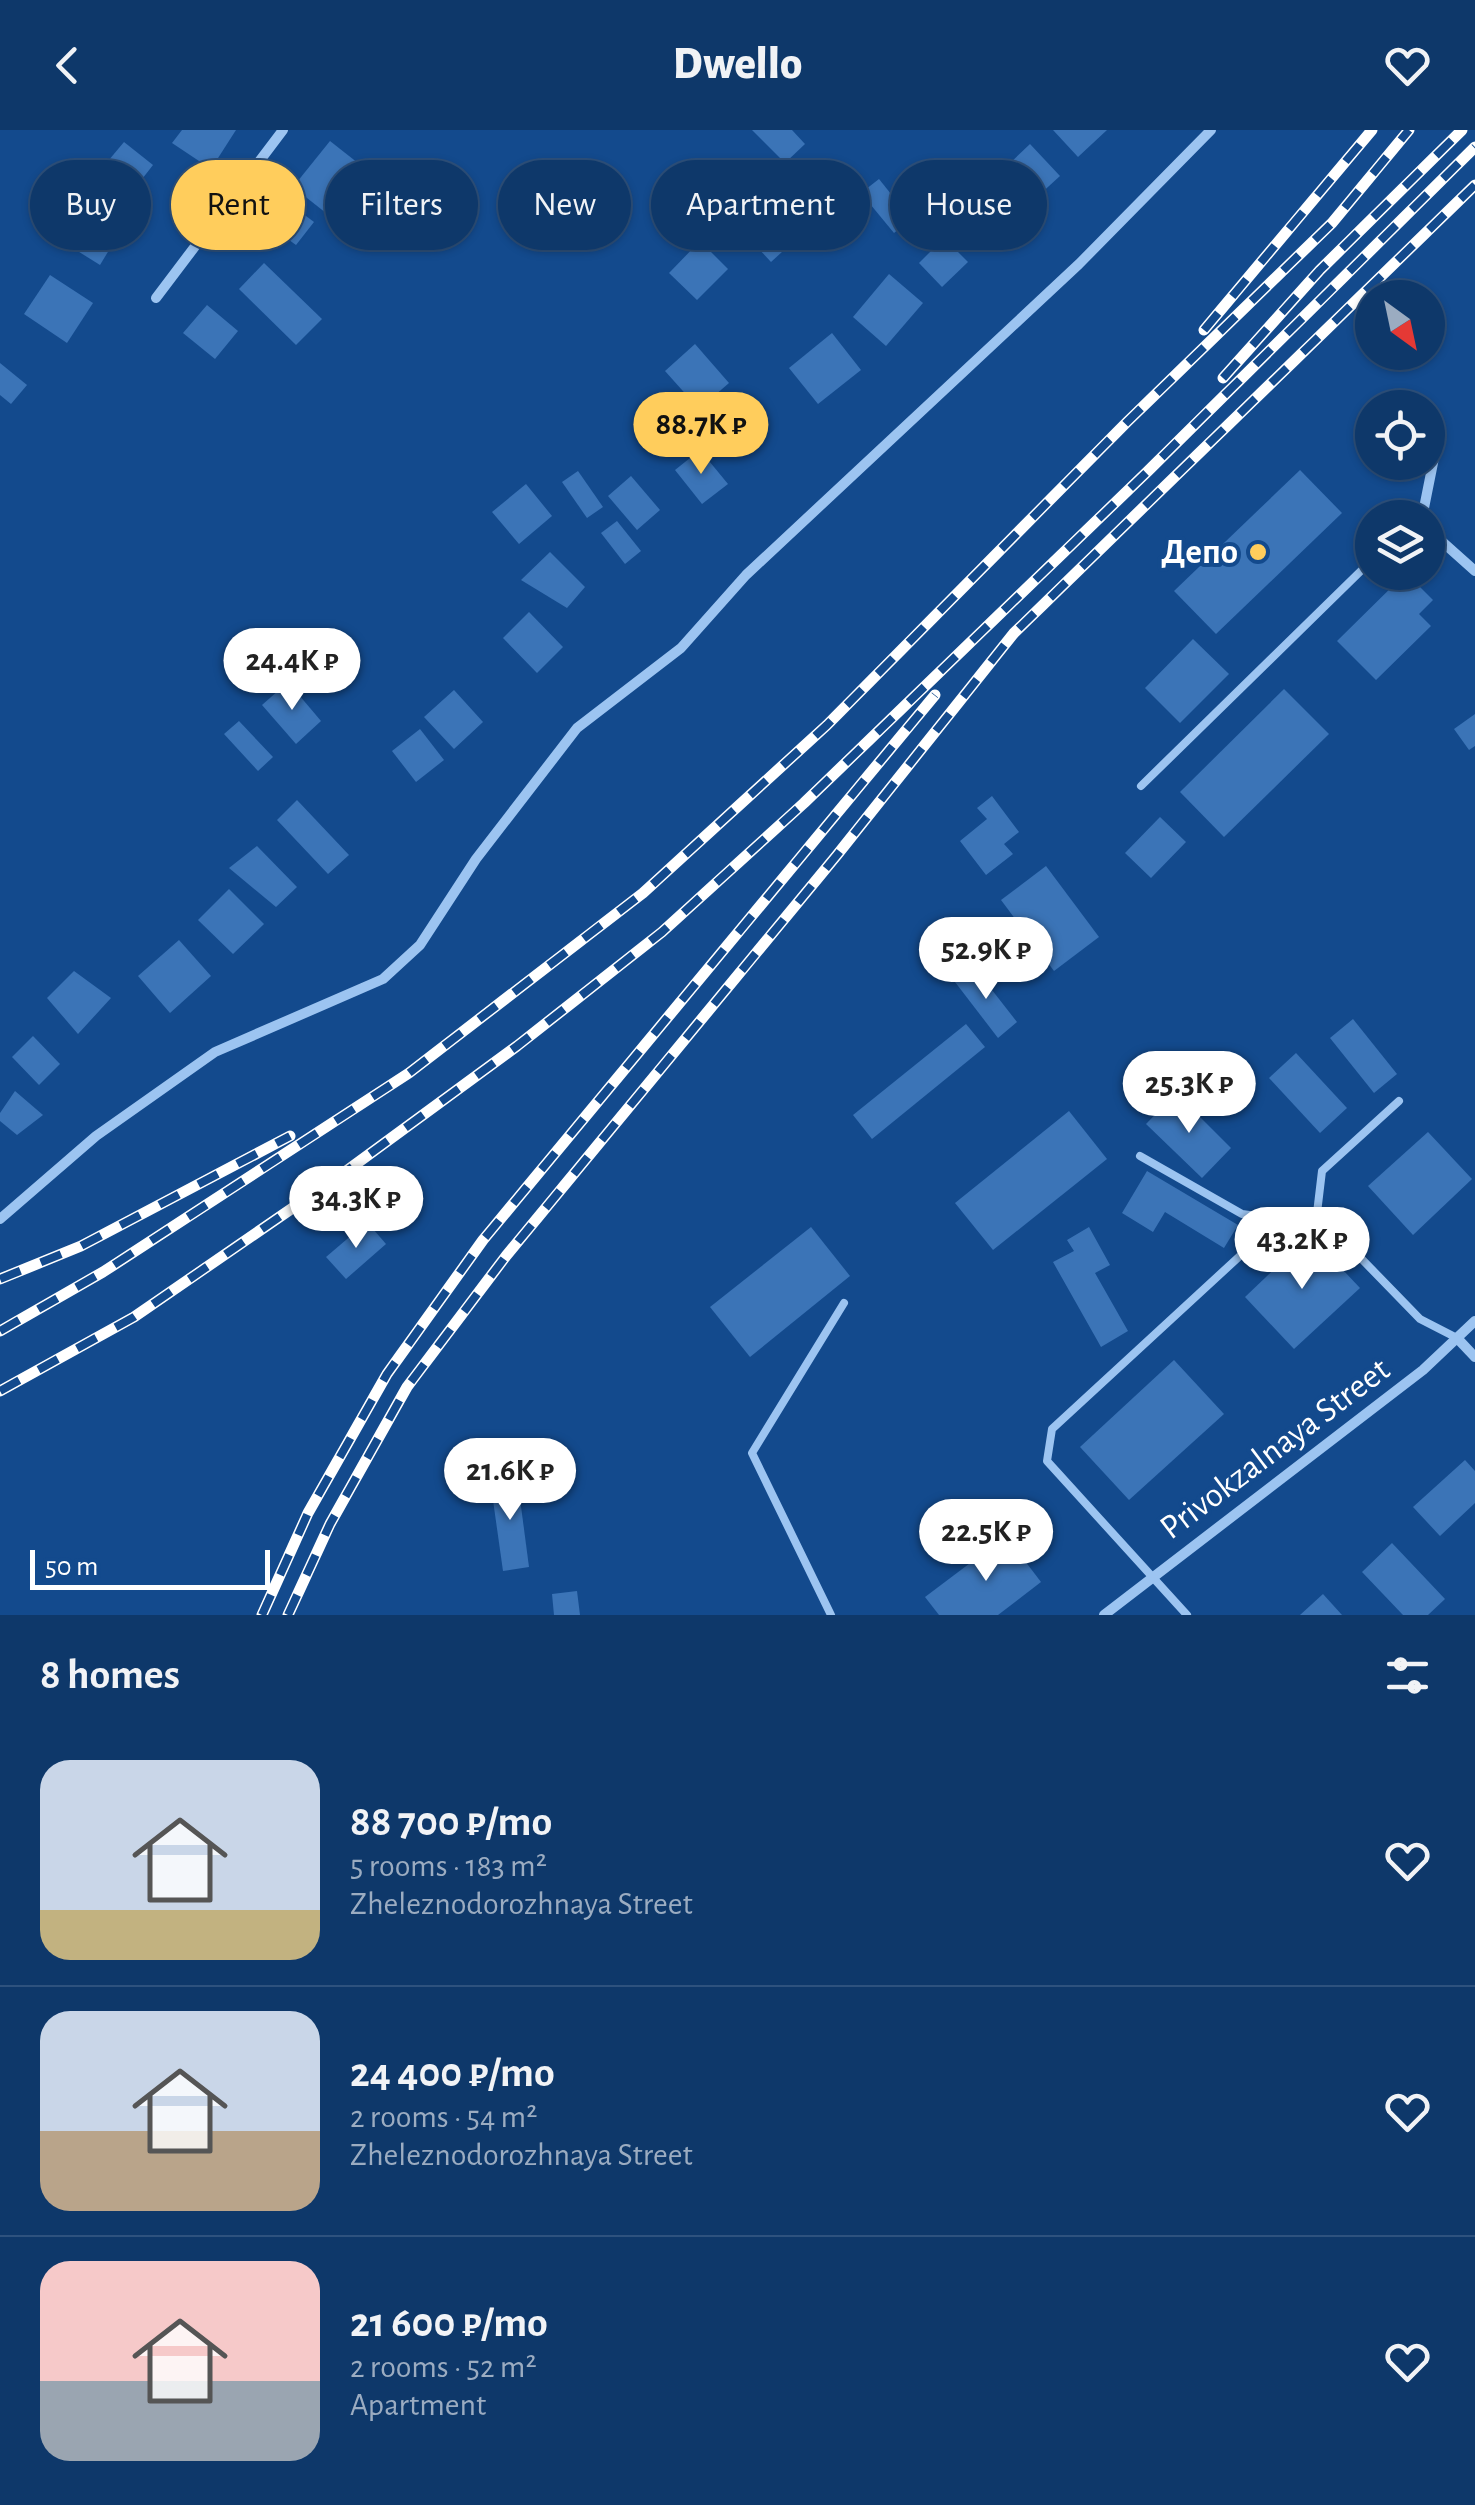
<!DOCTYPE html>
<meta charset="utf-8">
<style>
:root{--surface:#0e386a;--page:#1c4372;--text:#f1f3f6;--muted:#9bacc1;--line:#2e527e;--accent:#ffcd5c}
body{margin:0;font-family:"Alegreya Sans",sans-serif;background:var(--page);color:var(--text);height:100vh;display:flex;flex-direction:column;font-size:38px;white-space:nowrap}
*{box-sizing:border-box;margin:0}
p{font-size:32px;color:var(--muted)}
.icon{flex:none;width:55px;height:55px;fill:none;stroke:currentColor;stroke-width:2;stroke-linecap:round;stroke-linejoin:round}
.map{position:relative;height:1485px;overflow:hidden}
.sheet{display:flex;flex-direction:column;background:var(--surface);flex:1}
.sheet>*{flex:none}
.top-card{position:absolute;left:30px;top:30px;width:1415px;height:90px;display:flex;gap:20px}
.needle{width:65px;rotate:147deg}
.buttons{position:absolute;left:1355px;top:150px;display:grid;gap:20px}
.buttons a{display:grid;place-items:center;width:90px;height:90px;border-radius:50%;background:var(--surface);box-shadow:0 2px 8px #0004,0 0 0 2px var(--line);font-size:50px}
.scale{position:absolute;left:30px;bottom:25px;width:240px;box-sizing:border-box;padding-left:10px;border:5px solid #fff;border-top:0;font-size:28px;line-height:35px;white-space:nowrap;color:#fff;-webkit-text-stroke:8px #134a8d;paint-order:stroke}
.price{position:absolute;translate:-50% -85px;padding:0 22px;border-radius:35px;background:#fff;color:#222;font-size:32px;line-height:65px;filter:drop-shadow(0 2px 5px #0008)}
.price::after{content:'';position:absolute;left:50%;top:60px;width:30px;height:22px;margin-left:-15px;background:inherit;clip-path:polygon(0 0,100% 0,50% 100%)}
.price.on{background:var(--accent);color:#111}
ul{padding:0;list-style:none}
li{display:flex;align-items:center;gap:30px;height:250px;padding:0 40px}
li+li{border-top:2px solid var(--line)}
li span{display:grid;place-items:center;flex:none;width:280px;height:200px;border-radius:30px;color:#555}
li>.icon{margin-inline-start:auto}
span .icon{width:120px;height:120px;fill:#fffc;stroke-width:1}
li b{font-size:42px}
h2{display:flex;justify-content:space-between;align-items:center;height:120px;padding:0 40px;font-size:42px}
.tag{padding:0 35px;border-radius:45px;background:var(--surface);box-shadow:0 2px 8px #0004,0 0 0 2px var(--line);font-size:35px;line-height:90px}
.tag.on{background:var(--accent);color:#111}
header{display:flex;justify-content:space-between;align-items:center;height:130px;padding:0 40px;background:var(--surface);font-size:45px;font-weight:800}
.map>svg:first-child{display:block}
.building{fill:#3b74b7}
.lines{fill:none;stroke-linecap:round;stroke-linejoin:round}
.service{stroke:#9cc4f1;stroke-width:8}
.minor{stroke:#9cc4f1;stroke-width:10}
.rail-casing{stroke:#fff;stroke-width:11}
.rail{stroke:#134a8d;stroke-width:8;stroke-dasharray:22;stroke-linecap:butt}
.poi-dot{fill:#ffcd5c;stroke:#134a8d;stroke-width:4}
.labels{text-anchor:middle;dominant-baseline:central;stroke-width:8;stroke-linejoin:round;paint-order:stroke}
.poi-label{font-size:35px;font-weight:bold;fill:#fff;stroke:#134a8d;text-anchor:end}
.street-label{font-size:35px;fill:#fff;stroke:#134a8d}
</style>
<header><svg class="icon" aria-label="back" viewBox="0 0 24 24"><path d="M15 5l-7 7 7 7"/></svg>Dwello<svg class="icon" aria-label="heart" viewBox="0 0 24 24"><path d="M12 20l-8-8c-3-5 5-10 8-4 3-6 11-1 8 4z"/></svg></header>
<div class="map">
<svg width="1475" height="1485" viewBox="0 0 1475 1485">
<rect width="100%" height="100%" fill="#134a8d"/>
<g class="building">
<polygon points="182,0 236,0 211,39 172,13"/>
<polygon points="752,0 792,0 805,14 785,33"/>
<polygon points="1053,0 1107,0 1078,27"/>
<polygon points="330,11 363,37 326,83 293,57"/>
<polygon points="124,12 153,35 128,67 98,43"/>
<polygon points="1030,14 1060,46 1037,67 1008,35"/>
<polygon points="389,44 424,71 382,122 348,94"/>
<polygon points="757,47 806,100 771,132 722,79"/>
<polygon points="967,48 1005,84 983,108 944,72"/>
<polygon points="879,49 911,89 894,103 861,63"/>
<polygon points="282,68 314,92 296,115 264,92"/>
<polygon points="91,78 123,97 100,135 68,115"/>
<polygon points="944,108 968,132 942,157 919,133"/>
<polygon points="700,111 728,139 697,170 669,143"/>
<polygon points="264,133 322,189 296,215 239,159"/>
<polygon points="889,144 923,173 886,216 853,187"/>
<polygon points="50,145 93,173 67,213 24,184"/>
<polygon points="207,175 238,201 215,229 183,203"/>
<polygon points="832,203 861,240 818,274 789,238"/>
<polygon points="695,214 729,253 699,279 665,241"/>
<polygon points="0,233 27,255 11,274 0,265"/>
<polygon points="700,320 728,354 702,374 675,340"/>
<polygon points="1300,340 1342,383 1216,504 1174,461"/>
<polygon points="578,341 603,377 587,388 562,352"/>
<polygon points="631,346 660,380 637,400 608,366"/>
<polygon points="526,354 552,386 519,414 492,382"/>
<polygon points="617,391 641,421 625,434 601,403"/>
<polygon points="550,422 585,457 567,478 521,450"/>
<polygon points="1406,443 1433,470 1419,484 1431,496 1376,550 1337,511"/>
<polygon points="529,482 563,517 537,543 503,508"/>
<polygon points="1193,509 1229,544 1180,593 1145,558"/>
<polygon points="288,552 321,591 296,614 262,575"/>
<polygon points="1284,559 1329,604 1224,707 1180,662"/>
<polygon points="454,560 483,592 454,619 424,587"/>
<polygon points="1475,584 1475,616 1469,620 1454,599"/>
<polygon points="239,591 273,627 258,641 224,604"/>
<polygon points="420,599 444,630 416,652 392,621"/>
<polygon points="992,666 1019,702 1004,714 1013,724 986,745 960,711 987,689 977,678"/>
<polygon points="297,670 349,725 328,744 277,690"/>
<polygon points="1160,687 1186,712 1151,748 1125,723"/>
<polygon points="257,716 297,757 276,777 229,738"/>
<polygon points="1046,736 1099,807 1054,841 1001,770"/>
<polygon points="229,759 264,794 233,824 198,790"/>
<polygon points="179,810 211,846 170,883 138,846"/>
<polygon points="974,837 1017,892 998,908 955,852"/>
<polygon points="74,841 111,868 78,904 47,868"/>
<polygon points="1353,889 1397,944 1374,963 1330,908"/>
<polygon points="966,894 985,917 872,1009 853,985"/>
<polygon points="33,906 60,934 39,955 12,927"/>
<polygon points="1296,923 1347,978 1320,1003 1269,948"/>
<polygon points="15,961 43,985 17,1005 0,991 0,983"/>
<polygon points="1176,963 1231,1018 1202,1048 1146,994"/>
<polygon points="1069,981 1107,1029 993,1120 955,1073"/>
<polygon points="1428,1002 1472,1049 1413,1105 1368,1056"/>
<polygon points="1147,1041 1238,1095 1224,1118 1165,1082 1153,1102 1122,1083"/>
<polygon points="367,1092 386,1114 346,1149 326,1127"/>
<polygon points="811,1097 850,1146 750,1227 710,1177"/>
<polygon points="1089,1097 1110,1135 1095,1143 1128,1201 1101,1217 1053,1132 1074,1121 1067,1110"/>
<polygon points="1310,1105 1360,1158 1294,1219 1245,1167"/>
<polygon points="1174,1230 1224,1284 1129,1370 1080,1317"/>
<polygon points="1465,1330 1475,1341 1475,1373 1440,1406 1413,1377"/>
<polygon points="517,1346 529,1437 503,1441 490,1349"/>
<polygon points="1006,1406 1041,1452 998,1485 939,1485 925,1467"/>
<polygon points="1392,1413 1445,1469 1428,1485 1403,1485 1362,1442"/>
<polygon points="577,1461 580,1485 554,1485 552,1464"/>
<polygon points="1323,1464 1342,1485 1300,1485"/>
</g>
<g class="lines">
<g class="service">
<polyline points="1141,656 1372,430"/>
<polyline points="1140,1026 1242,1084 1280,1089"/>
<polyline points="1317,1083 1322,1041 1399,971"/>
<polyline points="831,1485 752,1323 844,1173"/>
<polyline points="1187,1485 1047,1331 1052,1299 1280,1089 1317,1083 1420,1189 1457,1208"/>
</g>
<g class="minor">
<polyline points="156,168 283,0"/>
<polyline points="1422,388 1434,328"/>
<polyline points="1428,399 1475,441"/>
<polyline points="0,1089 96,1006 215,922 383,849 420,815 476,729 577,598 681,518 746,445 1079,134 1211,0"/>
<polyline points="1457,1208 1475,1227"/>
<polyline points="1104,1485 1423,1240 1475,1191"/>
</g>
<g class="rail-casing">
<g id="rail">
<polyline points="1204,200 1372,0"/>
<polyline points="1223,248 1320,140 1462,0"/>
<polyline points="0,1149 81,1116 290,1006"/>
<polyline points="0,1201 103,1142 409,943 643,763 827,595 1127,292 1332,93 1409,0"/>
<polyline points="0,1261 134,1187 345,1042 517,916 662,802 804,673 1148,341 1475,17"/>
<polyline points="262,1485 308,1383 387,1244 483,1110 935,565"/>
<polyline points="288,1485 330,1394 407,1257 506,1126 837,725 1014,503 1475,55"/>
</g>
</g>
<use href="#rail" class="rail"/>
</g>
<circle class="poi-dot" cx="1258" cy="422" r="10"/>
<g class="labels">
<g class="poi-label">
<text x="1238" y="422">Депо</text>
</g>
<g class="street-label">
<text transform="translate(1275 1319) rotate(-37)">Privokzalnaya Street</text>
</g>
</g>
</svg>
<div class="buttons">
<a><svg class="needle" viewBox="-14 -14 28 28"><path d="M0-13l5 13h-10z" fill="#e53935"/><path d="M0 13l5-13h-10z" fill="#9bacc1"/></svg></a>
<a><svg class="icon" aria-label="locate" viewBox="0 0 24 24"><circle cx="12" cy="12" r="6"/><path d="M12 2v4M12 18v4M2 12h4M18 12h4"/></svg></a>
<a><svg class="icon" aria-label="layers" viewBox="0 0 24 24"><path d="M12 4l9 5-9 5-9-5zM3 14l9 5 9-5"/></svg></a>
</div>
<div class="scale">50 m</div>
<b class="price on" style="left:701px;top:347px">88.7K ₽</b>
<b class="price" style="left:292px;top:583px">24.4K ₽</b>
<b class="price" style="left:986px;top:872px">52.9K ₽</b>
<b class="price" style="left:1189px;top:1006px">25.3K ₽</b>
<b class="price" style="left:356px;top:1121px">34.3K ₽</b>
<b class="price" style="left:1302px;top:1162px">43.2K ₽</b>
<b class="price" style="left:510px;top:1393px">21.6K ₽</b>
<b class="price" style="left:986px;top:1454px">22.5K ₽</b>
<div class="top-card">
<a class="tag">Buy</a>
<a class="tag on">Rent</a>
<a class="tag">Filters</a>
<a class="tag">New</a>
<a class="tag">Apartment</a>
<a class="tag">House</a>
</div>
</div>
<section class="sheet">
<h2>8 homes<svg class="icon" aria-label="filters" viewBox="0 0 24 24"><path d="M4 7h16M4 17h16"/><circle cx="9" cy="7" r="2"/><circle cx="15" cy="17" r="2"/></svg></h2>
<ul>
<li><span style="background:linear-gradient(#c9d6e8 75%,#c2b280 0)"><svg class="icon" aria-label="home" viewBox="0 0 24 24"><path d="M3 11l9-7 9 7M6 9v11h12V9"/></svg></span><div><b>88 700 ₽/mo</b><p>5 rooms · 183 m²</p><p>Zheleznodorozhnaya Street</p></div><svg class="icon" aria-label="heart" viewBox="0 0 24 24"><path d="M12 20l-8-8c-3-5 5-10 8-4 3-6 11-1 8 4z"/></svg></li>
<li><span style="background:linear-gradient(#c9d6e8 60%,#b9a48a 0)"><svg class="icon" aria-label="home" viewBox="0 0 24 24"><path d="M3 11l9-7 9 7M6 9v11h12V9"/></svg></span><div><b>24 400 ₽/mo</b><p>2 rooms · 54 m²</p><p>Zheleznodorozhnaya Street</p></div><svg class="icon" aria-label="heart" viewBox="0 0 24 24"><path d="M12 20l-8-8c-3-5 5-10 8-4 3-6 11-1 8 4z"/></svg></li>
<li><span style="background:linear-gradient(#f6c9c9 60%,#9aa5b1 0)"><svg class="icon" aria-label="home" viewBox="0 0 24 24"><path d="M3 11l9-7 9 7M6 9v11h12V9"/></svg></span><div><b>21 600 ₽/mo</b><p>2 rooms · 52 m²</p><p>Apartment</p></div><svg class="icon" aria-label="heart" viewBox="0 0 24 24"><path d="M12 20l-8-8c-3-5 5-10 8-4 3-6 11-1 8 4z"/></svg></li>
</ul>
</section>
